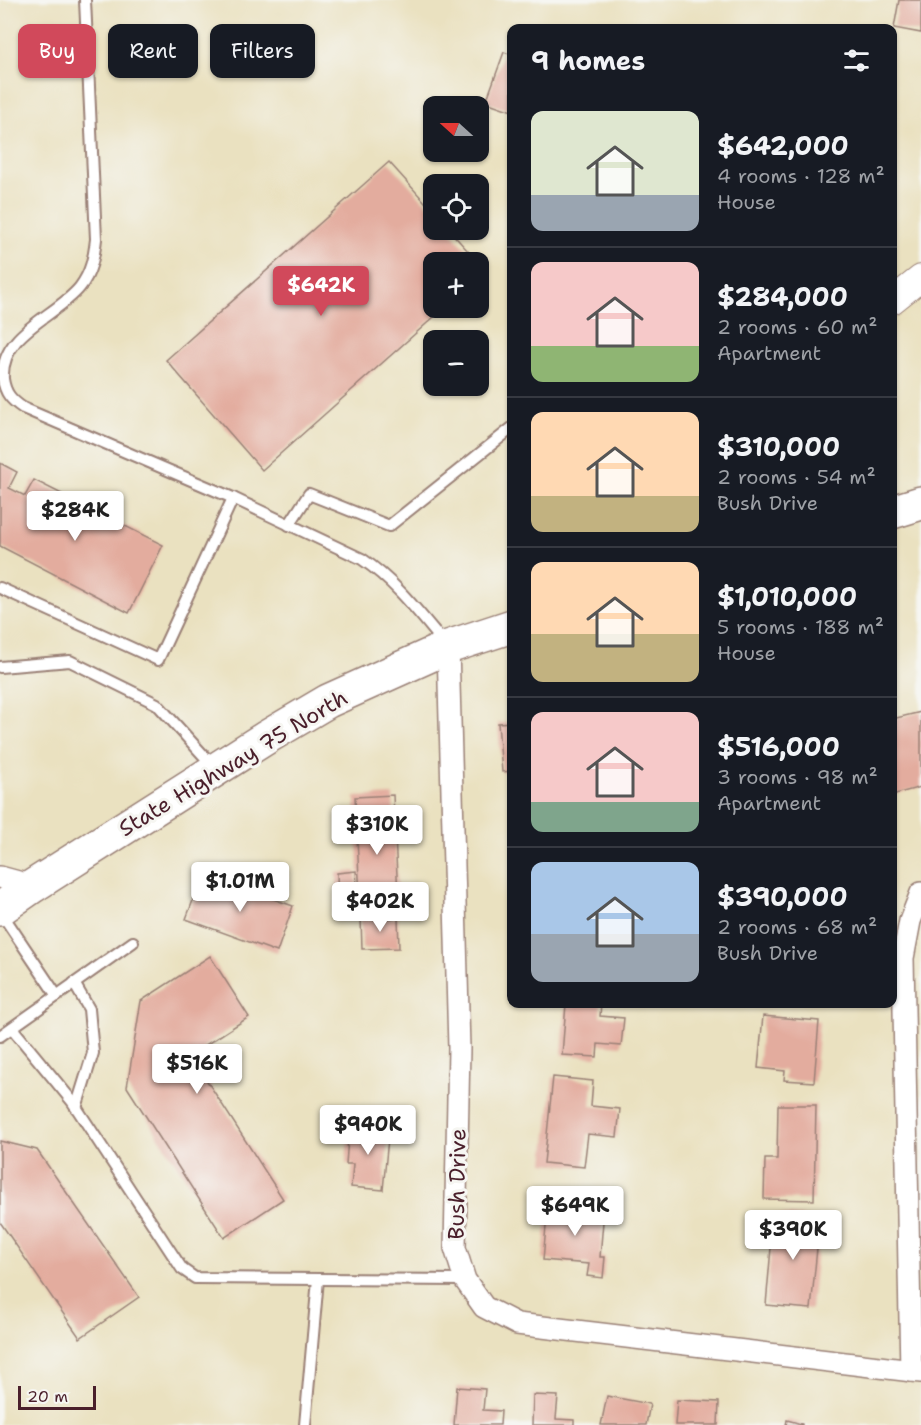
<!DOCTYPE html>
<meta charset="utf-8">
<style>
:root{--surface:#171b24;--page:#242831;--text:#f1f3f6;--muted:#9ea1a6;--line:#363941;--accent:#d1495b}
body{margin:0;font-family:"Shantell Sans",sans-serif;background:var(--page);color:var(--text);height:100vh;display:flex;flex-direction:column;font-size:22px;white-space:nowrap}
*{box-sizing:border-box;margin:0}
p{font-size:20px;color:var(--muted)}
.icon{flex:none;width:33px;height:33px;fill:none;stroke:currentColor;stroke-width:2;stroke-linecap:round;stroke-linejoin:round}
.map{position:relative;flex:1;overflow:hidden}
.panel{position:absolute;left:507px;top:24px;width:390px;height:984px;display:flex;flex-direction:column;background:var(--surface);border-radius:12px;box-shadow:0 2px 4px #0004}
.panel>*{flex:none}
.banner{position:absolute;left:18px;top:24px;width:399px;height:54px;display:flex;gap:12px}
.needle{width:39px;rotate:291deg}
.tools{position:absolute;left:423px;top:96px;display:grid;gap:12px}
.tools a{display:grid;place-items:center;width:66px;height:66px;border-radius:12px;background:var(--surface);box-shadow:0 2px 4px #0004;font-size:30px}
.scale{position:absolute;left:18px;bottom:15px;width:78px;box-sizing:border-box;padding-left:6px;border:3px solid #4a1f2b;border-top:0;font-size:16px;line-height:21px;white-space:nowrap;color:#4a1f2b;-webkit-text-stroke:4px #f6f6f2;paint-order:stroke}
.price{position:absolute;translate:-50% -51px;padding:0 14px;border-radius:6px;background:#fff;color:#222;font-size:20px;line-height:39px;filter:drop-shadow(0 2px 3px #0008)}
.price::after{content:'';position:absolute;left:50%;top:36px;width:18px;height:14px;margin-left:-9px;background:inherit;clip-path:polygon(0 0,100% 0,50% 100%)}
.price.selected{background:var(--accent);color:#fff}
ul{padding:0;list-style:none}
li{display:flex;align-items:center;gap:18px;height:150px;padding:0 24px}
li+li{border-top:2px solid var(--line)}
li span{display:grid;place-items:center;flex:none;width:168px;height:120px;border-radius:12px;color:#555}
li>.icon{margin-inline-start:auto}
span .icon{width:72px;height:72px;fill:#fffc;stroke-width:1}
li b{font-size:26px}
h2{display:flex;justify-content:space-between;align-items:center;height:72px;padding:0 24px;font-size:26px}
.pill{padding:0 21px;border-radius:12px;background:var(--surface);box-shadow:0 2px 4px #0004;font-size:21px;line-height:54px}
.pill.selected{background:var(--accent);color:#fff}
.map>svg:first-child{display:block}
.building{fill:#e3ac9e}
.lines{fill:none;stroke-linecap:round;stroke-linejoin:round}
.service-casing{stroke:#9a8076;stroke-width:14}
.minor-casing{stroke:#9a8076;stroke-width:24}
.tertiary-casing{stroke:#9a8076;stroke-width:28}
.primary-casing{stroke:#9a8076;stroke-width:36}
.service{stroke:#fff;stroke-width:10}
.minor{stroke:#fff;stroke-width:21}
.tertiary{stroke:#fff;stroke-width:26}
.primary{stroke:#fff;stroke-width:33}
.labels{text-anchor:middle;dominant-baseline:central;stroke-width:6;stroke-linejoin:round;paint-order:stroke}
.street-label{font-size:22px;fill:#4a1f2b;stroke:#f6f6f2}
</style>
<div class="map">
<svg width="921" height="1425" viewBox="0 0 921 1425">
<rect width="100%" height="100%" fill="#f6f6f2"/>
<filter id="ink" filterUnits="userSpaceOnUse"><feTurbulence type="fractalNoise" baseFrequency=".0167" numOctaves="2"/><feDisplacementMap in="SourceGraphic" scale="12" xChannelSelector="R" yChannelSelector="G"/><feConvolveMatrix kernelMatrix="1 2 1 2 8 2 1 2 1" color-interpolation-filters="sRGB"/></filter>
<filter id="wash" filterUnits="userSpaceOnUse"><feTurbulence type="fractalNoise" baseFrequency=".008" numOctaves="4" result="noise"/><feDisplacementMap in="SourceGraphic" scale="24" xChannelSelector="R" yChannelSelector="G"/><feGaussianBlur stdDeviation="1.35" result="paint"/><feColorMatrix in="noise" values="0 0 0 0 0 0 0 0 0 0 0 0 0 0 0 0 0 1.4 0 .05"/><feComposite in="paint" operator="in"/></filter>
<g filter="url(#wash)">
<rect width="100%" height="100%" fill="#eae1c0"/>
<g id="blocks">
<g class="building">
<polygon points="899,0 921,0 921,33 894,28"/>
<polygon points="504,52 512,55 512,111 486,102"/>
<polygon points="389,162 434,212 434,230 449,230 478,262 434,262 434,308 444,308 262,470 166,360"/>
<polygon points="478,263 485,271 478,277"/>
<polygon points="0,463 17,472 9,488 25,496 34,480 163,545 129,613 0,546"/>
<polygon points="921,712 921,787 892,795 892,764 894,764 892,719"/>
<polygon points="512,722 512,771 502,772 498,723"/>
<polygon points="393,795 399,916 361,918 355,797"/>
<polygon points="356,871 358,902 338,904 337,873"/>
<polygon points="203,874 293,906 277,952 186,919"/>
<polygon points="398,918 399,948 362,949 361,919"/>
<polygon points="210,956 249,1017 204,1046 200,1070 283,1199 224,1238 127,1087 141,1001"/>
<polygon points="566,1004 601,1004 600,1016 624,1018 621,1046 598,1044 597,1057 562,1055"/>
<polygon points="763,1016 819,1021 814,1082 784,1080 785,1071 758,1068"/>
<polygon points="553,1077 593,1081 591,1106 620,1109 617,1137 588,1134 584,1167 544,1163"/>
<polygon points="778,1105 816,1105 814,1200 764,1199 765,1159 777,1159"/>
<polygon points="349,1125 389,1128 383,1190 351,1187 353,1164 346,1164"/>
<polygon points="0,1141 37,1150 139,1297 80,1338 0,1222"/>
<polygon points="548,1204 604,1210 600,1257 605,1257 603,1278 587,1276 589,1264 543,1260"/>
<polygon points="774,1214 820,1218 811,1309 766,1305"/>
<polygon points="457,1387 485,1389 483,1410 501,1411 500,1425 454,1425"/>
<polygon points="533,1395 558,1396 556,1419 574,1420 574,1425 532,1425"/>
<polygon points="607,1396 650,1404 646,1425 601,1425"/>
<polygon points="677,1400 719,1402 718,1425 675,1425"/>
<polygon points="787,1420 802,1424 802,1425 786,1425"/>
</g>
</g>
</g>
<g filter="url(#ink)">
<use href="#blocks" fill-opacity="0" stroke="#9a8076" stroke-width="1.5"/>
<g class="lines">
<g class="service-casing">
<g id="service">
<path d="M85 0 96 239C94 257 91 273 80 287 56 317 0 332 3 379 5 393 11 400 23 408L233 498"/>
<polyline points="289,525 309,494 389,526 512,428"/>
<path d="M0 588 158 660 233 498 362 559C396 582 419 613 445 644"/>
<polyline points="0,667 70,661 157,704 214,767"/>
<polyline points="0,911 57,996"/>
<polyline points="74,983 89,1009 93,1053 76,1108"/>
<polyline points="12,1028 72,1101 182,1269 195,1278 465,1280"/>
<polyline points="0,1036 133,942"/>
<polyline points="305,1425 318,1279"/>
</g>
</g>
<g class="minor-casing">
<g id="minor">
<polyline points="448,647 459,1048 455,1248 465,1280 484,1307 517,1324 921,1372"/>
<polyline points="0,877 33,886"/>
<polyline points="911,1371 903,958 910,921 921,893"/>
</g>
</g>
<g class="tertiary-casing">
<polyline id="tertiary" points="892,301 921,278"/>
</g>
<g class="primary-casing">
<g id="primary">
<polyline points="892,512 921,503"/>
<polyline points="0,909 33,886 267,737 328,701 448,647 512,626"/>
</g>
</g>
<use href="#service" class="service"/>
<use href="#minor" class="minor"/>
<use href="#tertiary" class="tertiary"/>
<use href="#primary" class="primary"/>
</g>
</g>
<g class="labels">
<g class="street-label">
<text transform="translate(233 763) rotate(-31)">State Highway 75 North</text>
<text transform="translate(457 1184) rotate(-89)">Bush Drive</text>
</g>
</g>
</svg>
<div class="tools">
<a><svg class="needle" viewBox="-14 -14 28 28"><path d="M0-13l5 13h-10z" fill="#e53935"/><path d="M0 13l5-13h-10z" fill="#9ea1a6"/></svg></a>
<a><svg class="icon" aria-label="locate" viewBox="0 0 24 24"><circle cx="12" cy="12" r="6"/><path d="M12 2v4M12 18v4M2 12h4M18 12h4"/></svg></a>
<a>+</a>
<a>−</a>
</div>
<div class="scale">20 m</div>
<b class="price selected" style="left:321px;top:317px">$642K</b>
<b class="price" style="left:75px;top:542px">$284K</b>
<b class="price" style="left:377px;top:856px">$310K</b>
<b class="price" style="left:240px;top:913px">$1.01M</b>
<b class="price" style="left:380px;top:933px">$402K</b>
<b class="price" style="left:197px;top:1095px">$516K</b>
<b class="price" style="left:368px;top:1156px">$940K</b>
<b class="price" style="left:575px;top:1237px">$649K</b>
<b class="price" style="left:793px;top:1261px">$390K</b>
<div class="banner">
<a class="pill selected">Buy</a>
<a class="pill">Rent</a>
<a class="pill">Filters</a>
</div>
<section class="panel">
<h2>9 homes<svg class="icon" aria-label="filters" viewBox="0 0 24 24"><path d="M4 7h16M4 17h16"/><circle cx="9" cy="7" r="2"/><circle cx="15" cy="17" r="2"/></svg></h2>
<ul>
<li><span style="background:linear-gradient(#dfe7d0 70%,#9aa5b1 0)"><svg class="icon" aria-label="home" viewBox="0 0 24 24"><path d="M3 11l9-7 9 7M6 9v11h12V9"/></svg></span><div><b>$642,000</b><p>4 rooms · 128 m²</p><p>House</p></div></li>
<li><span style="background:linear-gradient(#f6c9c9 70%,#8fb573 0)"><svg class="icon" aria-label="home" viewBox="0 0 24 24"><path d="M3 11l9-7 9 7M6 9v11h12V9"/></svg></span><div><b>$284,000</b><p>2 rooms · 60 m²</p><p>Apartment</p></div></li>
<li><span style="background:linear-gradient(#ffd9b3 70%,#c2b280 0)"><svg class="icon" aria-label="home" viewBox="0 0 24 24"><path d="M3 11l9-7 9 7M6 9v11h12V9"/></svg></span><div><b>$310,000</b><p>2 rooms · 54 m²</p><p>Bush Drive</p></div></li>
<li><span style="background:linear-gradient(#ffd9b3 60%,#c2b280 0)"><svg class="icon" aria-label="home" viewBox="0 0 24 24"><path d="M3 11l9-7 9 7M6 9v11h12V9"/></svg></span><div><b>$1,010,000</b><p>5 rooms · 188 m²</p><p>House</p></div></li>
<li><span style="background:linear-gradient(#f6c9c9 75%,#7fa58c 0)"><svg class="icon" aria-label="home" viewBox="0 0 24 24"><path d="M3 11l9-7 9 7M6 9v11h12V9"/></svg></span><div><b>$516,000</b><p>3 rooms · 98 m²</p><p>Apartment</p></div></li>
<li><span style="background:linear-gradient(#a9c7e8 60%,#9aa5b1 0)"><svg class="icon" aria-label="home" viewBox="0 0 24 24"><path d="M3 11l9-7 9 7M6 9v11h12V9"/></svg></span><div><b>$390,000</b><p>2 rooms · 68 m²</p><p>Bush Drive</p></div></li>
</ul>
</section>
</div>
